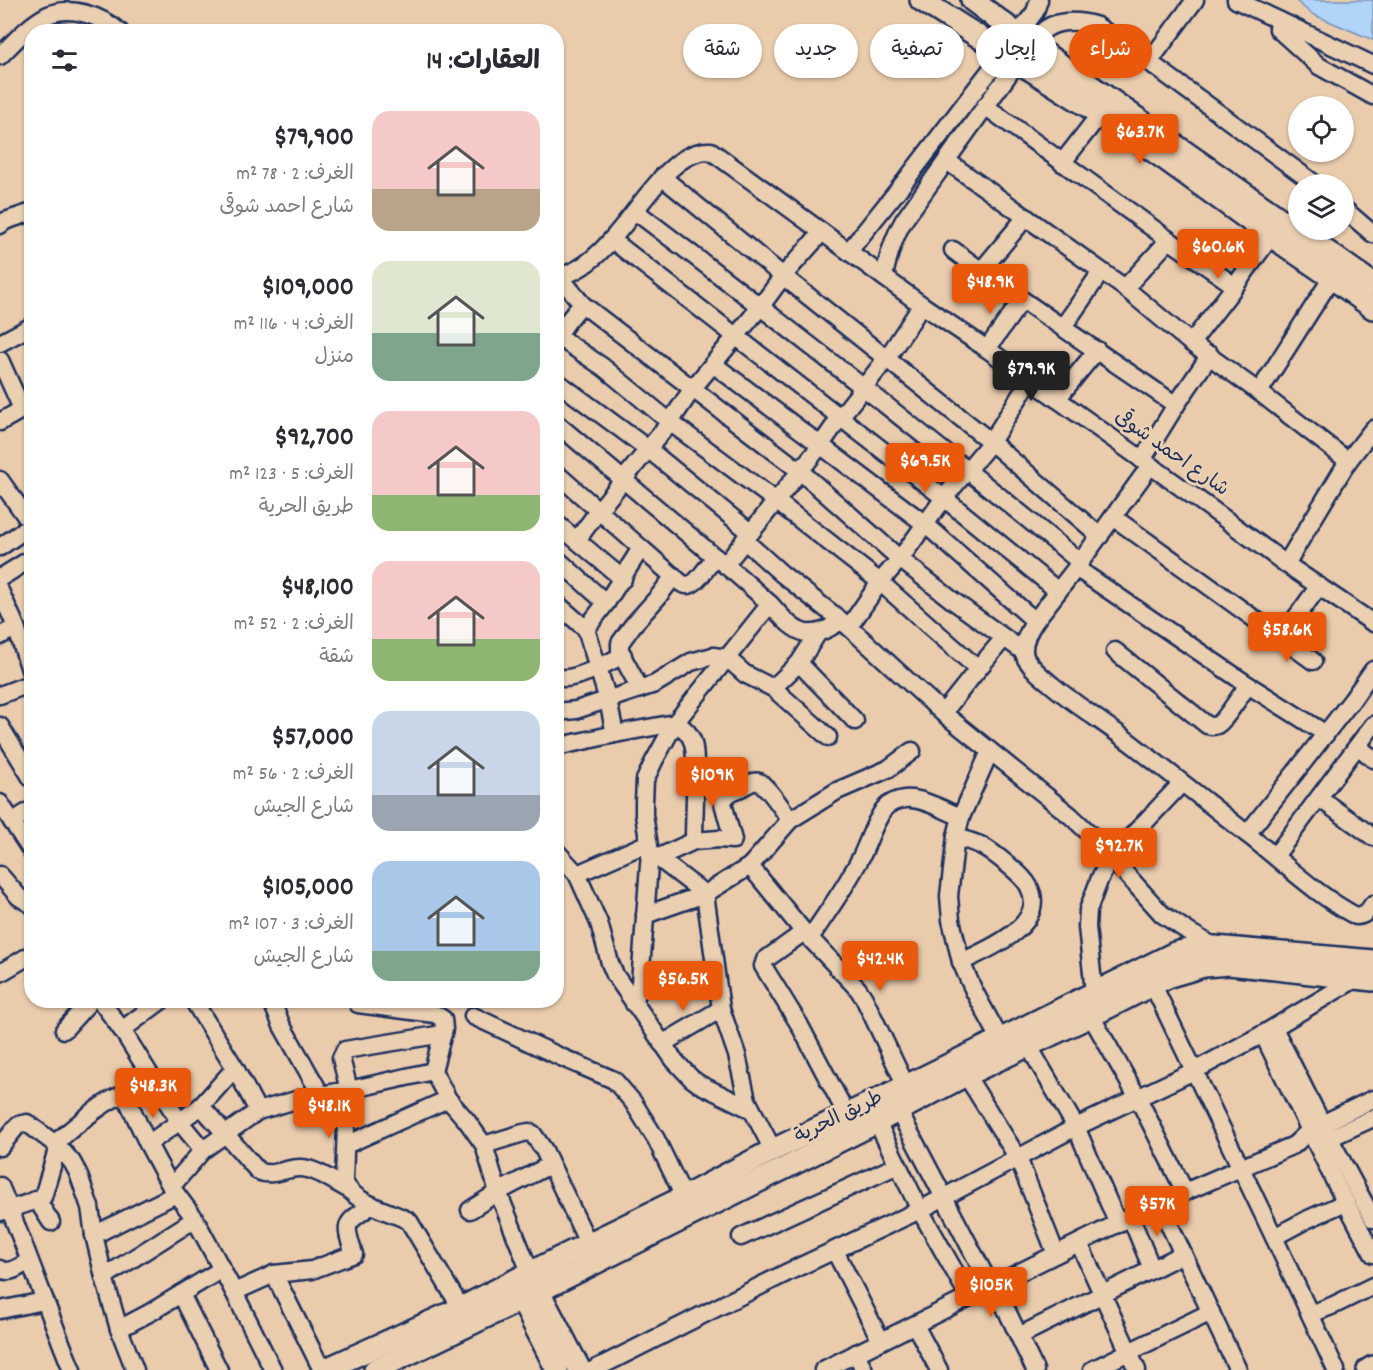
<!DOCTYPE html>
<html lang="ar">
<meta charset="utf-8">
<style>
:root{--surface:#fff;--page:#f2f2f3;--text:#2b2b33;--muted:#7c7c81;--accent:#ea580c}
body{margin:0;font-family:Dekko,"Playpen Sans Arabic",sans-serif;background:var(--page);color:var(--text);direction:rtl;height:100vh;display:flex;flex-direction:column;font-size:22px;white-space:nowrap}
*{box-sizing:border-box;margin:0}
p{font-size:20px;color:var(--muted)}
.icon{flex:none;width:33px;height:33px;fill:none;stroke:currentColor;stroke-width:2;stroke-linecap:round;stroke-linejoin:round}
.map{position:relative;flex:1;overflow:hidden;direction:ltr}
.sheet{position:absolute;left:24px;top:24px;width:540px;height:984px;display:flex;flex-direction:column;background:var(--surface);border-radius:24px;box-shadow:0 2px 4px #0004;direction:rtl}
.sheet>*{flex:none}
.guide{position:absolute;left:582px;top:24px;width:570px;height:54px;direction:rtl;display:flex;gap:12px}
.fabs{position:absolute;left:1288px;top:96px;display:grid;gap:12px}
.fabs a{display:grid;place-items:center;width:66px;height:66px;border-radius:50%;background:var(--surface);box-shadow:0 2px 4px #0004;font-size:30px}
.price{position:absolute;translate:-50% -51px;padding:0 14px;border-radius:6px;background:var(--accent);color:#fff;font-size:20px;line-height:39px;filter:drop-shadow(0 2px 3px #0008)}
.price::after{content:'';position:absolute;left:50%;top:36px;width:18px;height:14px;margin-left:-9px;background:inherit;clip-path:polygon(0 0,100% 0,50% 100%)}
.price.active{background:#222;color:#fff}
ul{padding:0;list-style:none}
li{display:flex;align-items:center;gap:18px;height:150px;padding:0 24px}
li span{display:grid;place-items:center;flex:none;width:168px;height:120px;border-radius:18px;color:#555}
li>.icon{margin-inline-start:auto}
span .icon{width:72px;height:72px;fill:#fffc;stroke-width:1}
li b{font-size:26px}
h2{display:flex;justify-content:space-between;align-items:center;height:72px;padding:0 24px;font-size:26px}
.pill{padding:0 21px;border-radius:27px;background:var(--surface);box-shadow:0 2px 4px #0004;font-size:21px;line-height:54px}
.pill.active{background:var(--accent);color:#fff}
.map>svg:first-child{display:block}
.water{fill:#b1d4f9;stroke:#7592bb;stroke-width:1.5}
.lines{fill:none;stroke-linecap:round;stroke-linejoin:round}
.minor-casing{stroke:#1b2f5e;stroke-width:21}
.major-casing{stroke:#1b2f5e;stroke-width:26}
.minor{stroke:#eacfb1;stroke-width:16}
.major{stroke:#eacfb1;stroke-width:21}
.labels{text-anchor:middle;dominant-baseline:central;stroke-width:6;stroke-linejoin:round;paint-order:stroke}
.street-label{font-size:20px;fill:#1b2f5e;stroke:#eacfb1}
</style>
<div class="map">
<svg width="1373" height="1370" viewBox="0 0 1373 1370">
<rect width="100%" height="100%" fill="#eaccad"/>
<filter id="ink" filterUnits="userSpaceOnUse"><feTurbulence type="fractalNoise" baseFrequency=".0167" numOctaves="2"/><feDisplacementMap in="SourceGraphic" scale="12" xChannelSelector="R" yChannelSelector="G"/><feConvolveMatrix kernelMatrix="1 2 1 2 8 2 1 2 1" color-interpolation-filters="sRGB"/></filter>
<g filter="url(#ink)">
<polygon class="water" points="1295,0 1373,0 1373,40 1312,14"/>
<g class="lines">
<g class="minor-casing">
<g id="minor">
<polyline points="1236,0 1373,65"/>
<polyline points="1280,21 1278,29 1319,66 1373,96"/>
<path d="M0 56C14 42 28 26 46 16 70 4 101 16 120 32"/>
<polyline points="1149,62 1195,0"/>
<polyline points="985,106 1169,240 1235,286"/>
<polyline points="947,161 1125,288 1191,343 1259,392 1348,461"/>
<polyline points="1062,163 1100,114"/>
<polyline points="662,177 783,276 991,442 1100,536"/>
<polyline points="1344,209 1373,234"/>
<path d="M635 211C786 325 934 442 1080 562"/>
<polyline points="0,225 5,221 32,212"/>
<polyline points="612,240 944,498 1058,591"/>
<path d="M953 250C1025 304 1101 353 1176 405"/>
<polyline points="849,251 906,180 1035,12 1039,0"/>
<polyline points="981,271 1026,217"/>
<path d="M556 277C620 267 654 148 711 151L922 305 987 349 1210 508 1286 564 1373 623"/>
<polyline points="560,277 582,304 800,471 900,559 952,600 1024,652"/>
<path d="M884 277C888 256 893 238 904 220 937 174 970 127 1004 81 1014 67 1034 36 1047 28 1061 19 1083 21 1097 26L1149 62 1315 184"/>
<polyline points="1125,288 1169,240"/>
<polyline points="1063,327 1101,272"/>
<polyline points="557,336 603,367 670,422 776,501 880,582 978,669 943,713"/>
<polyline points="556,338 567,322 582,304"/>
<polyline points="0,343 32,326"/>
<polyline points="1191,343 1235,286 1271,236"/>
<polyline points="987,349 1022,300"/>
<polyline points="0,360 22,409"/>
<polyline points="713,364 925,524 1035,621"/>
<polyline points="556,381 648,449 750,532"/>
<polyline points="1259,392 1338,268"/>
<polyline points="1057,399 1097,350"/>
<polyline points="0,422 30,405"/>
<polyline points="556,423 715,557"/>
<polyline points="1142,460 1176,405 1210,355"/>
<path d="M1150 466 1076 568 1035 621C1028 632 1020 647 1026 659 1033 670 1042 677 1052 685 1077 706 1106 724 1132 744 1171 774 1209 803 1247 834 1283 862 1316 895 1356 916 1365 916 1369 910 1373 904"/>
<polyline points="556,473 641,548 606,603 586,629"/>
<polyline points="0,480 32,525"/>
<polyline points="1113,517 1313,661"/>
<polyline points="556,523 623,579"/>
<polyline points="577,540 599,510 670,422 693,388 761,306 783,276 822,232"/>
<polyline points="744,540 782,574 849,627 943,713 1071,816 1090,834 1162,914 1189,932 1215,947"/>
<polyline points="0,547 32,525"/>
<path d="M641 548 681 583C685 585 687 586 691 584 698 582 710 563 715 557 734 571 751 587 769 603 779 613 791 630 806 633 819 635 830 628 841 621"/>
<polyline points="556,558 606,603"/>
<polyline points="1286,564 1348,461 1373,429"/>
<polyline points="725,565 820,446 841,416 887,358 922,305"/>
<polyline points="1076,568 1248,685 1326,734"/>
<polyline points="0,578 32,558"/>
<polyline points="0,591 15,624 32,676"/>
<polyline points="556,603 586,629 608,700 615,734"/>
<polyline points="770,604 675,723 654,761 645,780 644,802 644,815 650,852 705,894 721,1009 737,1055 747,1100 773,1150"/>
<polyline points="849,627 880,582 900,559 944,498 991,442 1030,380"/>
<polyline points="0,636 16,627"/>
<polyline points="1282,637 1319,586"/>
<path d="M1115 651 1207 725C1211 726 1212 727 1217 725 1224 722 1242 693 1248 685"/>
<polyline points="799,663 818,633"/>
<polyline points="978,669 1004,638"/>
<path d="M556 677C572 683 608 663 623 655"/>
<polyline points="773,688 799,663 855,721"/>
<polyline points="640,689 620,652 620,643 633,625 658,597 674,576"/>
<polyline points="0,695 32,683"/>
<polyline points="556,712 576,710 655,684 691,662 713,656 727,658 745,674 773,688 828,737"/>
<polyline points="0,726 32,779"/>
<polyline points="1358,746 1373,759"/>
<path d="M556 747 615 734 675 723C683 727 690 733 693 743 695 750 695 759 695 766 696 791 694 816 694 841"/>
<polyline points="990,751 961,817 956,836 949,896 951,920 961,962 974,991 1000,1039"/>
<polyline points="1319,798 1373,837"/>
<polyline points="0,803 32,852"/>
<polyline points="12,822 32,809"/>
<polyline points="1247,834 1352,700 1373,670"/>
<path d="M956 836C964 840 974 842 982 846 993 852 1002 860 1012 868 1018 873 1024 878 1028 885 1051 924 987 950 961 962"/>
<polyline points="556,851 577,874 599,923 610,963 615,975 674,1060 691,1078 699,1084 750,1109"/>
<polyline points="1275,856 1373,725"/>
<path d="M657 858 694 841 719 839 733 840 723 803C725 794 732 792 741 788 745 786 753 780 759 782 767 786 784 811 790 820"/>
<polyline points="750,866 804,932 858,989 864,998 906,1086"/>
<polyline points="577,874 648,843"/>
<polyline points="0,875 19,897 32,905"/>
<polyline points="645,915 705,894 750,866 790,820 837,791 888,769 912,751"/>
<polyline points="804,932 765,960 763,966 799,1024 847,1115"/>
<path d="M810 938C828 911 848 884 862 855 870 838 873 825 884 809 889 803 897 800 905 799 921 797 946 811 961 817"/>
<polyline points="0,973 32,954"/>
<polyline points="1153,985 1274,1237 1336,1370"/>
<polyline points="1094,992 1087,927 1088,910 1100,878 1112,857 1182,783"/>
<polyline points="100,1000 122,1030 179,1121 203,1150"/>
<polyline points="193,1000 235,1068 258,1111"/>
<polyline points="271,1000 282,1026 321,1095"/>
<polyline points="358,1004 435,1014 443,1019 444,1029 433,1071 448,1099 467,1121 484,1145 498,1192 530,1272"/>
<polyline points="634,1004 640,983 650,852"/>
<polyline points="473,1016 563,1058 614,1080 633,1102 656,1139 684,1197"/>
<polyline points="1091,1016 1138,1098 1185,1192"/>
<polyline points="1274,1028 1322,1124 1373,1219"/>
<polyline points="64,1030 91,1000"/>
<polyline points="122,1030 162,1000"/>
<polyline points="1263,1034 1334,1180 1373,1254"/>
<polyline points="662,1044 721,1009"/>
<polyline points="1028,1045 1076,1127 1118,1224"/>
<polyline points="966,1075 1018,1158 1056,1254"/>
<polyline points="349,1090 341,1058 345,1050 443,1034"/>
<path d="M332 1093 346 1125 344 1181C352 1203 390 1211 409 1221L461 1308"/>
<path d="M201 1106 258 1171C273 1178 286 1167 301 1168 317 1169 333 1181 346 1188"/>
<polyline points="898,1110 991,1287"/>
<polyline points="877,1122 920,1210 969,1297"/>
<polyline points="1321,1142 1373,1118"/>
<path d="M55 1143C72 1129 103 1101 122 1095L126 1097 148 1144 171 1187 195 1219 234 1292 273 1370"/>
<polyline points="148,1144 201,1106 235,1068"/>
<polyline points="346,1145 448,1099"/>
<polyline points="484,1145 523,1133 529,1132 533,1134 544,1150 588,1243"/>
<polyline points="0,1147 18,1125 27,1123 58,1146 72,1162 78,1173 90,1207 94,1235 104,1277 119,1329 135,1370"/>
<path d="M0 1186C26 1247 47 1309 72 1370"/>
<polyline points="171,1187 203,1150 258,1111 303,1098 349,1090 433,1071"/>
<polyline points="37,1200 51,1222"/>
<polyline points="1159,1203 1238,1370"/>
<polyline points="470,1210 498,1192 550,1165"/>
<polyline points="1,1212 28,1203 43,1197 58,1146"/>
<polyline points="1131,1218 1152,1269"/>
<polyline points="94,1235 176,1194"/>
<polyline points="741,1237 898,1165"/>
<polyline points="1274,1237 1306,1220 1346,1202"/>
<polyline points="1079,1243 1137,1370"/>
<polyline points="835,1251 881,1341"/>
<path d="M0 1269C10 1275 20 1266 29 1261"/>
<polyline points="104,1277 195,1219"/>
<polyline points="995,1286 1035,1370"/>
<polyline points="234,1292 274,1274"/>
<polyline points="181,1294 219,1370"/>
<polyline points="0,1310 44,1301"/>
<polyline points="1311,1314 1334,1305 1373,1286"/>
<polyline points="915,1325 939,1370"/>
<polyline points="119,1329 151,1312 222,1269"/>
<polyline points="1019,1336 1183,1254"/>
<polyline points="856,1353 864,1370"/>
<path d="M322 1370 274 1274 312 1270 354 1254C343 1221 345 1224 372 1205"/>
<polyline points="593,1370 788,1272 920,1210 1076,1127 1194,1071 1263,1034 1357,978"/>
<polyline points="823,1370 1159,1203 1294,1145 1310,1130 1373,1099"/>
<polyline points="1092,1370 1211,1312"/>
</g>
</g>
<g class="major-casing">
<g id="major">
<polyline points="921,0 1100,114 1165,159 1271,236 1331,277 1373,308"/>
<polyline points="972,0 1031,44 1373,284"/>
<polyline points="533,1280 580,1370"/>
<polyline points="515,1287 557,1370"/>
<polyline points="324,1370 461,1308 563,1256 684,1197 773,1150 906,1086 1175,953 1196,948 1215,947 1373,961"/>
<polyline points="375,1370 521,1300 877,1122 966,1075 1091,1016 1170,976 1204,966 1229,964 1373,980"/>
<polyline points="1368,1370 1373,1367"/>
</g>
</g>
<use href="#minor" class="minor"/>
<use href="#major" class="major"/>
</g>
</g>
<g class="labels">
<g class="street-label">
<text transform="translate(1171 454) rotate(35)">شارع احمد شوقى</text>
<text transform="translate(839 1118) rotate(-26)">طريق الحرية</text>
</g>
</g>
</svg>
<div class="fabs">
<a><svg class="icon" aria-label="locate" viewBox="0 0 24 24"><circle cx="12" cy="12" r="6"/><path d="M12 2v4M12 18v4M2 12h4M18 12h4"/></svg></a>
<a><svg class="icon" aria-label="layers" viewBox="0 0 24 24"><path d="M12 4l9 5-9 5-9-5zM3 14l9 5 9-5"/></svg></a>
</div>
<b class="price" style="left:1140px;top:165px">$63.7K</b>
<b class="price" style="left:1218px;top:280px">$60.6K</b>
<b class="price" style="left:990px;top:315px">$48.9K</b>
<b class="price active" style="left:1031px;top:402px">$79.9K</b>
<b class="price" style="left:925px;top:494px">$69.5K</b>
<b class="price" style="left:1287px;top:663px">$58.6K</b>
<b class="price" style="left:712px;top:808px">$109K</b>
<b class="price" style="left:1119px;top:879px">$92.7K</b>
<b class="price" style="left:880px;top:992px">$42.4K</b>
<b class="price" style="left:683px;top:1012px">$56.5K</b>
<b class="price" style="left:153px;top:1119px">$48.3K</b>
<b class="price" style="left:329px;top:1139px">$48.1K</b>
<b class="price" style="left:1157px;top:1237px">$57K</b>
<b class="price" style="left:991px;top:1318px">$105K</b>
<div class="guide">
<a class="pill active">شراء</a>
<a class="pill">إيجار</a>
<a class="pill">تصفية</a>
<a class="pill">جديد</a>
<a class="pill">شقة</a>
</div>
<section class="sheet">
<h2>العقارات: 14<svg class="icon" aria-label="filters" viewBox="0 0 24 24"><path d="M4 7h16M4 17h16"/><circle cx="9" cy="7" r="2"/><circle cx="15" cy="17" r="2"/></svg></h2>
<ul>
<li><span style="background:linear-gradient(#f6c9c9 65%,#b9a48a 0)"><svg class="icon" aria-label="home" viewBox="0 0 24 24"><path d="M3 11l9-7 9 7M6 9v11h12V9"/></svg></span><div><b>$79,900</b><p>الغرف: 2 · 78 m²</p><p>شارع احمد شوقى</p></div></li>
<li><span style="background:linear-gradient(#dfe7d0 60%,#7fa58c 0)"><svg class="icon" aria-label="home" viewBox="0 0 24 24"><path d="M3 11l9-7 9 7M6 9v11h12V9"/></svg></span><div><b>$109,000</b><p>الغرف: 4 · 116 m²</p><p>منزل</p></div></li>
<li><span style="background:linear-gradient(#f6c9c9 70%,#8fb573 0)"><svg class="icon" aria-label="home" viewBox="0 0 24 24"><path d="M3 11l9-7 9 7M6 9v11h12V9"/></svg></span><div><b>$92,700</b><p>الغرف: 5 · 123 m²</p><p>طريق الحرية</p></div></li>
<li><span style="background:linear-gradient(#f6c9c9 65%,#8fb573 0)"><svg class="icon" aria-label="home" viewBox="0 0 24 24"><path d="M3 11l9-7 9 7M6 9v11h12V9"/></svg></span><div><b>$48,100</b><p>الغرف: 2 · 52 m²</p><p>شقة</p></div></li>
<li><span style="background:linear-gradient(#c9d6e8 70%,#9aa5b1 0)"><svg class="icon" aria-label="home" viewBox="0 0 24 24"><path d="M3 11l9-7 9 7M6 9v11h12V9"/></svg></span><div><b>$57,000</b><p>الغرف: 2 · 56 m²</p><p>شارع الجيش</p></div></li>
<li><span style="background:linear-gradient(#a9c7e8 75%,#7fa58c 0)"><svg class="icon" aria-label="home" viewBox="0 0 24 24"><path d="M3 11l9-7 9 7M6 9v11h12V9"/></svg></span><div><b>$105,000</b><p>الغرف: 3 · 107 m²</p><p>شارع الجيش</p></div></li>
</ul>
</section>
</div>
